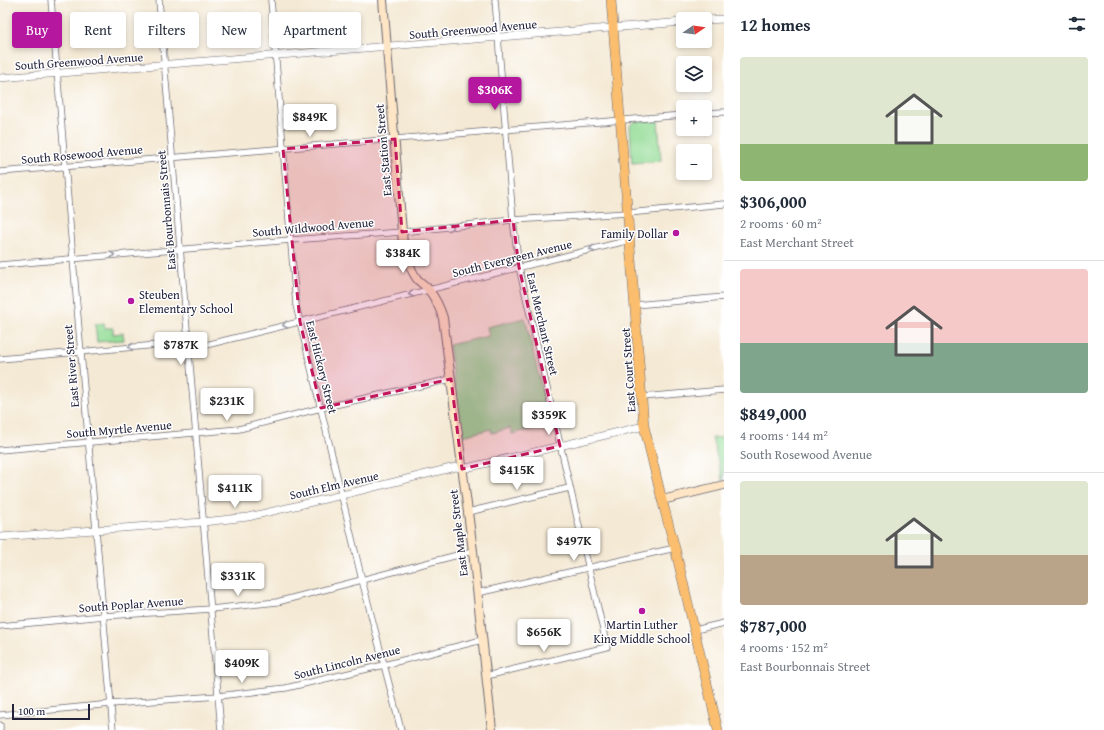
<!DOCTYPE html>
<meta charset="utf-8">
<style>
:root{--surface:#fff;--page:#f2f2f3;--text:#1f2937;--muted:#747a83;--line:#e0e1e3;--accent:#b5179e}
body{margin:0;font-family:"Gentium Book Plus",serif;background:var(--page);color:var(--text);height:100vh;display:flex;flex-direction:column;font-size:15px;white-space:nowrap}
*{box-sizing:border-box;margin:0}
p{font-size:13px;color:var(--muted)}
.icon{flex:none;width:22px;height:22px;fill:none;stroke:currentColor;stroke-width:2;stroke-linecap:round;stroke-linejoin:round}
.map{position:relative;flex:1;overflow:hidden}
.details{display:flex;flex-direction:column;background:var(--surface);width:380px}
.details>*{flex:none}
.banner{position:absolute;left:12px;top:12px;width:380px;height:36px;display:flex;gap:8px}
.needle{width:26px;rotate:77deg}
.controls{position:absolute;left:676px;top:12px;display:grid;gap:8px}
.controls a{display:grid;place-items:center;width:36px;height:36px;border-radius:4px;background:var(--surface);box-shadow:0 2px 6px #0003;font-size:20px}
.scale{position:absolute;left:12px;bottom:10px;width:78px;box-sizing:border-box;padding-left:4px;border:2px solid #22223b;border-top:0;font-size:11px;line-height:14px;white-space:nowrap;color:#22223b;-webkit-text-stroke:3px #fff;paint-order:stroke}
.price{position:absolute;translate:-50% -34px;padding:0 9px;border-radius:4px;background:#fff;color:#222;font-size:13px;line-height:26px;filter:drop-shadow(0 1px 2px #0008)}
.price::after{content:'';position:absolute;left:50%;top:24px;width:12px;height:9px;margin-left:-6px;background:inherit;clip-path:polygon(0 0,100% 0,50% 100%)}
.price.on{background:var(--accent);color:#fff}
ul{padding:0;list-style:none}
li{display:grid;align-content:center;gap:8px;height:212px;padding:0 16px}
li+li{border-top:1px solid var(--line)}
li span{display:grid;place-items:center;height:124px;border-radius:4px;color:#555}
li>.icon{margin-inline-start:auto}
span .icon{width:72px;height:72px;fill:#fffc;stroke-width:1}
li b{font-size:17px}
h2{display:flex;justify-content:space-between;align-items:center;height:48px;padding:0 16px;font-size:17px}
.chip{padding:0 14px;border-radius:4px;background:var(--surface);box-shadow:0 2px 6px #0003;font-size:14px;line-height:36px}
.chip.on{background:var(--accent);color:#fff}
main{display:flex;flex:1;min-height:0}
.map>svg:first-child{display:block}
.green{fill:#95dd98;stroke:#5c806a}
.lines{fill:none;stroke-linecap:round;stroke-linejoin:round}
.minor-casing{stroke:#6c6871;stroke-width:7}
.tertiary-casing{stroke:#6c6871;stroke-width:8}
.secondary-casing{stroke:#6c6871;stroke-width:10}
.primary-casing{stroke:#6c6871;stroke-width:10}
.minor{stroke:#fff;stroke-width:5.5}
.tertiary{stroke:#fff;stroke-width:7}
.secondary{stroke:#fde5c5;stroke-width:8}
.primary{stroke:#fbbe6e;stroke-width:9}
.oneway{stroke:#9c9ca7}
.marked{fill:#c2185b;fill-opacity:0.2;stroke:#c2185b;stroke-width:3;stroke-dasharray:8 5;stroke-linejoin:round}
.poi-dot{fill:#b5179e;stroke:#fff;stroke-width:1.5}
.labels{text-anchor:middle;dominant-baseline:central;stroke-width:3;stroke-linejoin:round;paint-order:stroke}
.street-label{font-size:12px;fill:#22223b;stroke:#fff}
.poi-label{font-size:12px;fill:#22223b;stroke:#fff;text-anchor:end}
</style>
<main>
<div class="map">
<svg width="724" height="730" viewBox="0 0 724 730">
<rect width="100%" height="100%" fill="#fff"/>
<filter id="ink" filterUnits="userSpaceOnUse"><feTurbulence type="fractalNoise" baseFrequency=".025" numOctaves="2"/><feDisplacementMap in="SourceGraphic" scale="8" xChannelSelector="R" yChannelSelector="G"/><feConvolveMatrix kernelMatrix="1 2 1 2 8 2 1 2 1" color-interpolation-filters="sRGB"/></filter>
<filter id="wash" filterUnits="userSpaceOnUse"><feTurbulence type="fractalNoise" baseFrequency=".012" numOctaves="4" result="noise"/><feDisplacementMap in="SourceGraphic" scale="16" xChannelSelector="R" yChannelSelector="G"/><feGaussianBlur stdDeviation="0.9" result="paint"/><feColorMatrix in="noise" values="0 0 0 0 0 0 0 0 0 0 0 0 0 0 0 0 0 1.4 0 .05"/><feComposite in="paint" operator="in"/></filter>
<g filter="url(#wash)">
<rect width="100%" height="100%" fill="#f4e9d4"/>
<g class="green">
<polygon points="658,120 661,161 632,163 630,126 633,122"/>
<polygon points="525,318 550,424 512,434 510,428 492,433 491,429 462,436 449,345 489,336 487,327"/>
<polygon points="104,323 105,328 113,328 113,334 123,333 124,340 97,342 95,324"/>
<polygon points="724,437 724,480 723,480 712,438"/>
</g>
</g>
<g filter="url(#ink)">
<g class="lines">
<g class="minor-casing">
<g id="minor">
<polyline points="51,0 113,730"/>
<polyline points="159,0 221,730"/>
<polyline points="271,0 296,305 300,322 362,580 401,730"/>
<polyline points="705,113 724,112"/>
<polyline points="0,172 683,115"/>
<polyline points="0,265 291,240 402,232 513,220 628,213 724,204"/>
<polyline points="635,305 724,297"/>
<polyline points="0,359 180,343 194,348 630,240"/>
<polyline points="642,397 724,390"/>
<polyline points="0,450 239,429 321,408 451,379"/>
<polyline points="468,512 569,488"/>
<polyline points="477,593 675,548"/>
<polyline points="0,626 103,616 211,609 277,602 473,551"/>
<polyline points="695,630 724,623"/>
<polyline points="486,676 607,647 519,267 513,220 495,0"/>
<polyline points="0,715 111,704 218,696 286,688 384,665 482,640"/>
<polyline points="0,725 0,730"/>
</g>
</g>
<g class="tertiary-casing">
<g id="tertiary">
<polyline points="705,20 724,19"/>
<polyline points="0,78 683,22"/>
<polyline points="0,537 203,522 248,517 342,495 451,468 457,467 462,469 644,426"/>
</g>
</g>
<g class="secondary-casing">
<g id="secondary">
<path d="M383 0 403 244C406 256 410 269 417 279 421 283 426 286 429 290 435 298 440 308 443 318L473 551 492 730"/>
<polyline points="662,500 724,485"/>
</g>
</g>
<g class="primary-casing">
<polyline id="primary" points="611,0 644,426 662,500 675,548 718,730"/>
</g>
<use href="#minor" class="minor"/>
<use href="#tertiary" class="tertiary"/>
<use href="#secondary" class="secondary"/>
<use href="#primary" class="primary"/>
</g>
<defs><path id="oneway-chevron" d="M-2-3.5L2.5 0L-2 3.5" fill="none" stroke-width="1.6" stroke-linecap="round" stroke-linejoin="round"/></defs>
<g class="oneway">
<use href="#oneway-chevron" transform="translate(451 227) rotate(-6)"/>
<use href="#oneway-chevron" transform="translate(592 249) rotate(166)"/>
<use href="#oneway-chevron" transform="translate(112 255) rotate(-5)"/>
<use href="#oneway-chevron" transform="translate(411 294) rotate(167)"/>
<use href="#oneway-chevron" transform="translate(285 325) rotate(166)"/>
<use href="#oneway-chevron" transform="translate(131 347) rotate(175)"/>
</g>
</g>
<path class="marked" d="M395 139 402 232 513 220 519 267 560 446 462 469 451 379 321 408 300 322 283 149Z"/>
<g class="poi-dot">
<circle cx="676" cy="233" r="4"/>
<circle cx="131" cy="301" r="4"/>
<circle cx="642" cy="611" r="4"/>
</g>
<g class="labels">
<g class="street-label">
<text transform="translate(473 29) rotate(-5)">South Greenwood Avenue</text>
<text transform="translate(79 61) rotate(-4)">South Greenwood Avenue</text>
<text transform="translate(383 150) rotate(-95)">East Station Street</text>
<text transform="translate(82 154) rotate(-5)">South Rosewood Avenue</text>
<text transform="translate(166 210) rotate(-95)">East Bourbonnais Street</text>
<text transform="translate(313 227) rotate(-5)">South Wildwood Avenue</text>
<text transform="translate(512 258) rotate(-14)">South Evergreen Avenue</text>
<text transform="translate(543 324) rotate(77)">East Merchant Street</text>
<text transform="translate(71 366) rotate(-95)">East River Street</text>
<text transform="translate(322 367) rotate(76)">East Hickory Street</text>
<text transform="translate(628 370) rotate(-94)">East Court Street</text>
<text transform="translate(119 429) rotate(-5)">South Myrtle Avenue</text>
<text transform="translate(334 485) rotate(-13)">South Elm Avenue</text>
<text transform="translate(458 533) rotate(-97)">East Maple Street</text>
<text transform="translate(131 604) rotate(-4)">South Poplar Avenue</text>
<text transform="translate(347 662) rotate(-14)">South Lincoln Avenue</text>
</g>
<g class="poi-label">
<text x="668" y="233">Family Dollar</text>
<text x="139" y="294" text-anchor="start">Steuben<tspan x="139" dy="14">Elementary School</tspan></text>
<text x="642" y="624" text-anchor="middle">Martin Luther<tspan x="642" dy="14">King Middle School</tspan></text>
</g>
</g>
</svg>
<div class="controls">
<a><svg class="needle" viewBox="-14 -14 28 28"><path d="M0-13l5 13h-10z" fill="#e53935"/><path d="M0 13l5-13h-10z" fill="#747a83"/></svg></a>
<a><svg class="icon" aria-label="layers" viewBox="0 0 24 24"><path d="M12 4l9 5-9 5-9-5zM3 14l9 5 9-5"/></svg></a>
<a>+</a>
<a>−</a>
</div>
<div class="scale">100 m</div>
<b class="price on" style="left:495px;top:111px">$306K</b>
<b class="price" style="left:310px;top:138px">$849K</b>
<b class="price" style="left:403px;top:274px">$384K</b>
<b class="price" style="left:181px;top:366px">$787K</b>
<b class="price" style="left:227px;top:422px">$231K</b>
<b class="price" style="left:549px;top:436px">$359K</b>
<b class="price" style="left:517px;top:491px">$415K</b>
<b class="price" style="left:235px;top:509px">$411K</b>
<b class="price" style="left:574px;top:562px">$497K</b>
<b class="price" style="left:238px;top:597px">$331K</b>
<b class="price" style="left:544px;top:653px">$656K</b>
<b class="price" style="left:242px;top:684px">$409K</b>
<div class="banner">
<a class="chip on">Buy</a>
<a class="chip">Rent</a>
<a class="chip">Filters</a>
<a class="chip">New</a>
<a class="chip">Apartment</a>
</div>
</div>
<section class="details">
<h2>12 homes<svg class="icon" aria-label="filters" viewBox="0 0 24 24"><path d="M4 7h16M4 17h16"/><circle cx="9" cy="7" r="2"/><circle cx="15" cy="17" r="2"/></svg></h2>
<ul>
<li><span style="background:linear-gradient(#dfe7d0 70%,#8fb573 0)"><svg class="icon" aria-label="home" viewBox="0 0 24 24"><path d="M3 11l9-7 9 7M6 9v11h12V9"/></svg></span><div><b>$306,000</b><p>2 rooms · 60 m²</p><p>East Merchant Street</p></div></li>
<li><span style="background:linear-gradient(#f6c9c9 60%,#7fa58c 0)"><svg class="icon" aria-label="home" viewBox="0 0 24 24"><path d="M3 11l9-7 9 7M6 9v11h12V9"/></svg></span><div><b>$849,000</b><p>4 rooms · 144 m²</p><p>South Rosewood Avenue</p></div></li>
<li><span style="background:linear-gradient(#dfe7d0 60%,#b9a48a 0)"><svg class="icon" aria-label="home" viewBox="0 0 24 24"><path d="M3 11l9-7 9 7M6 9v11h12V9"/></svg></span><div><b>$787,000</b><p>4 rooms · 152 m²</p><p>East Bourbonnais Street</p></div></li>
</ul>
</section>
</main>
